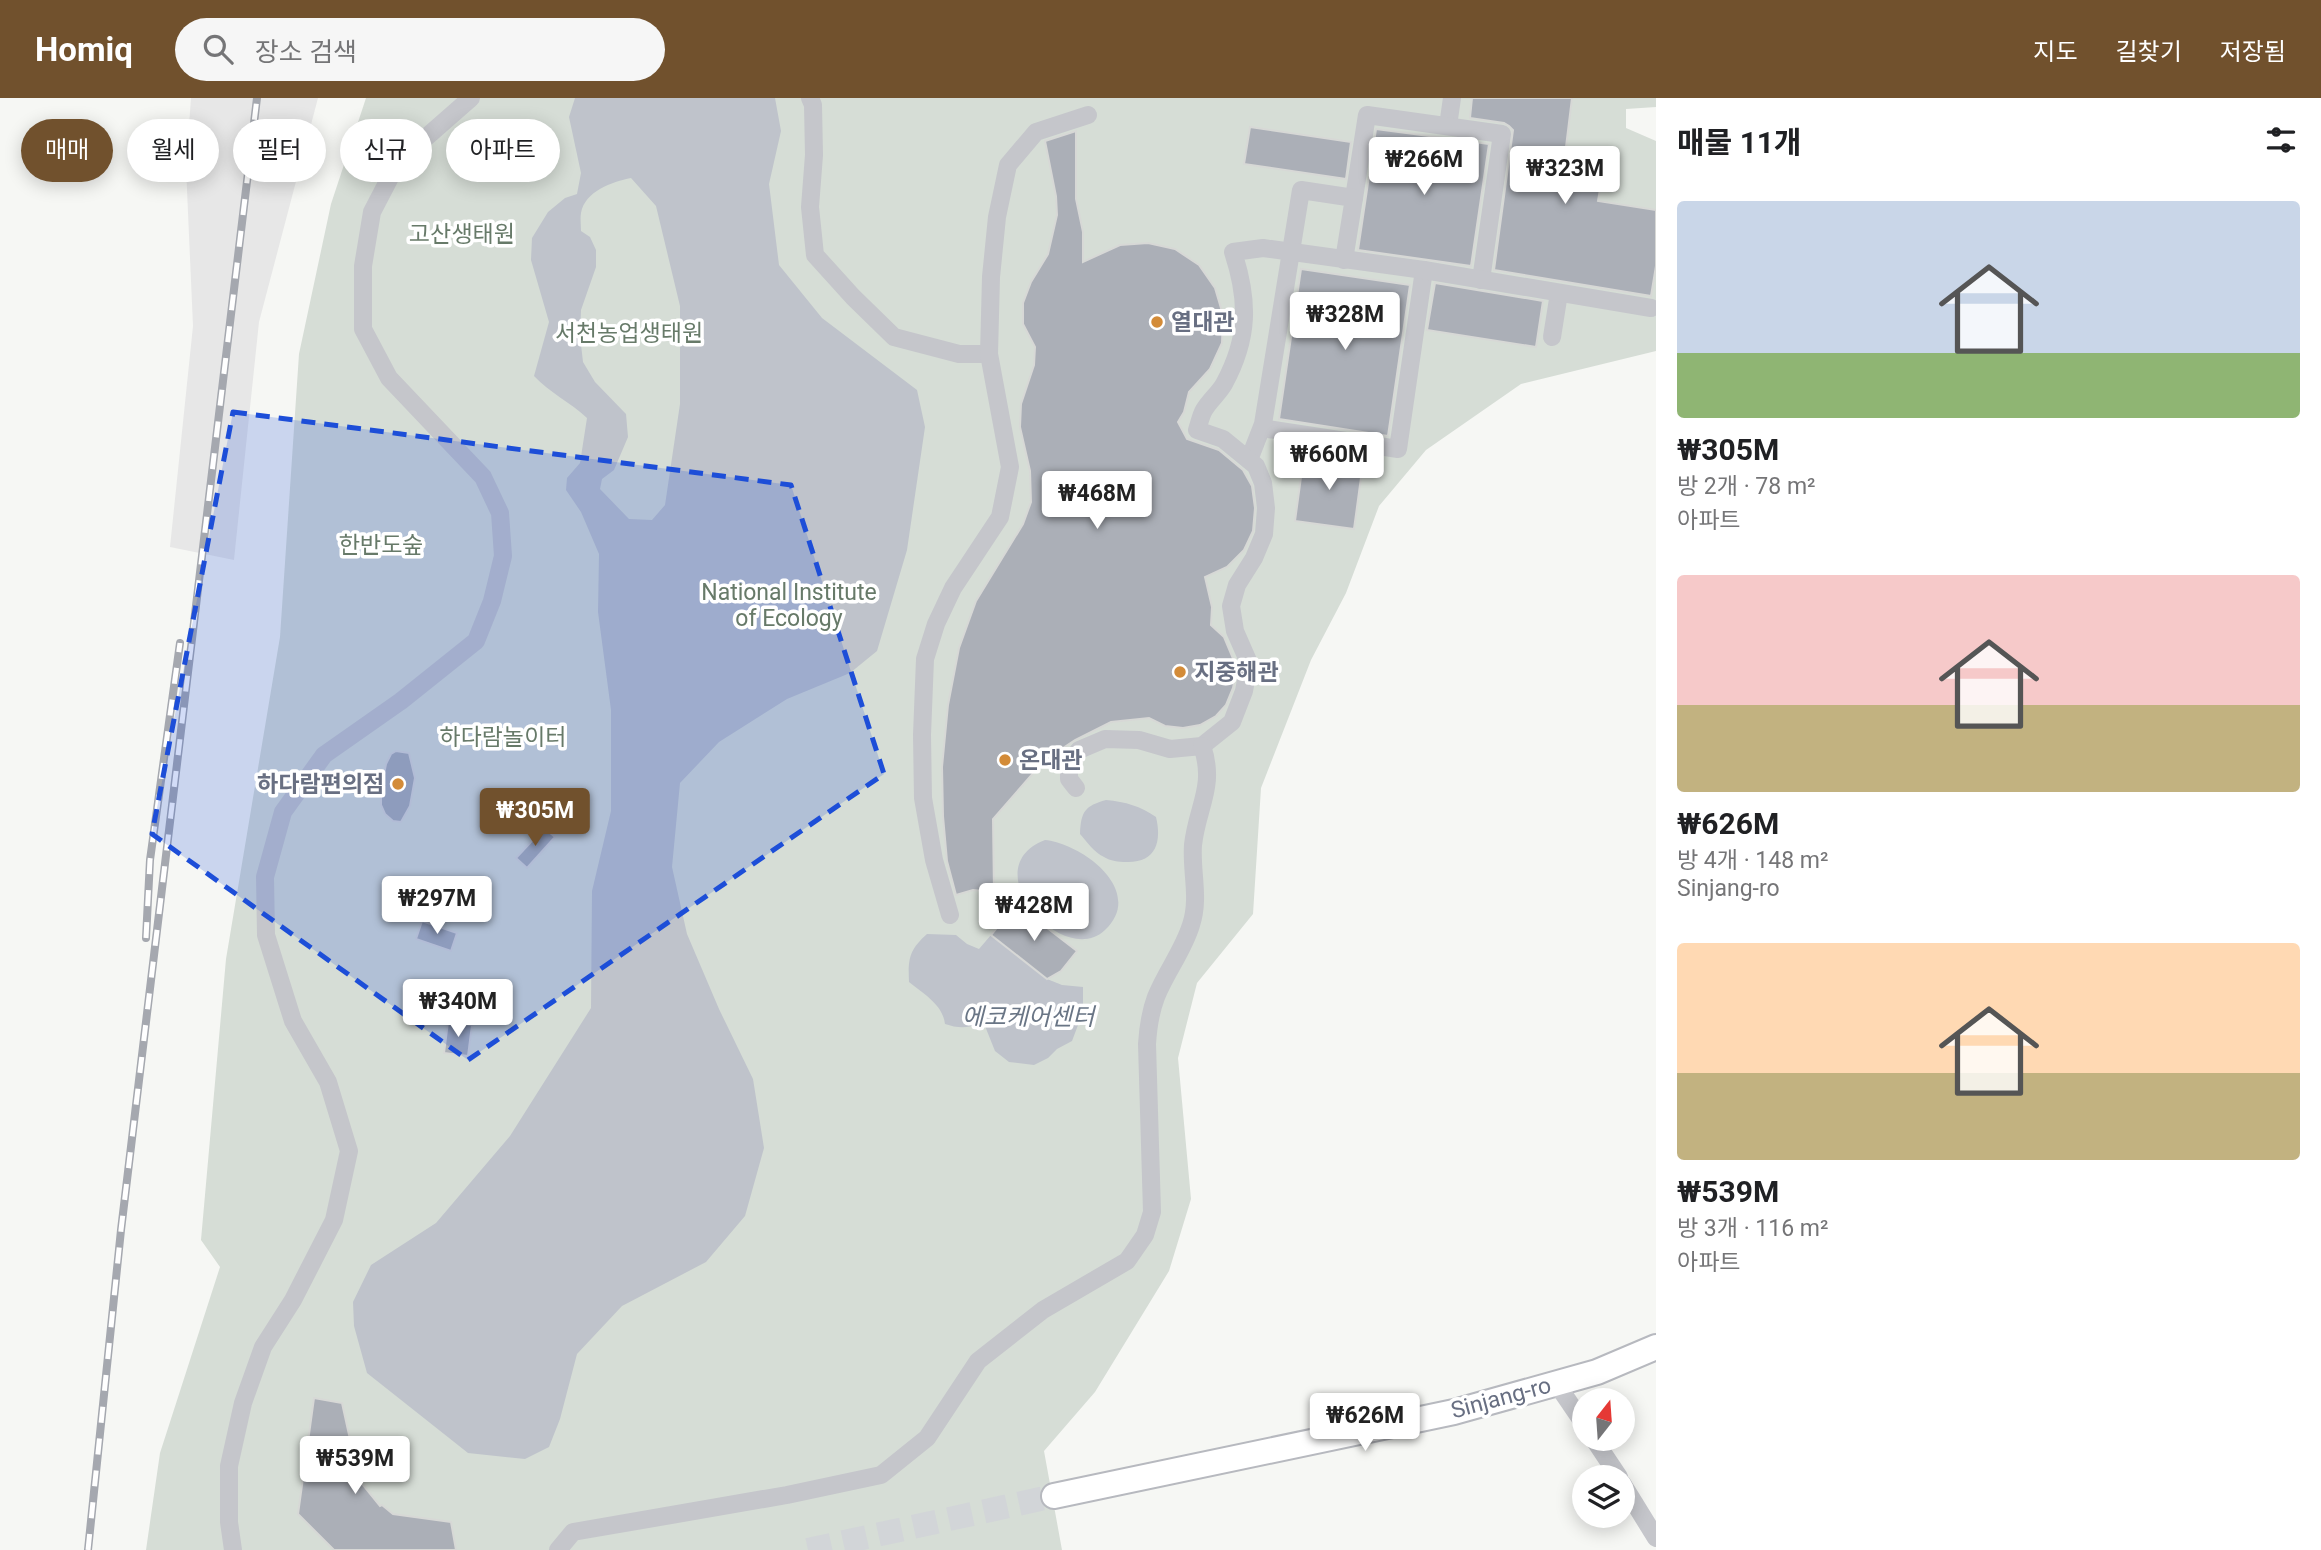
<!DOCTYPE html>
<html lang="ko">
<meta charset="utf-8">
<style>
:root{--surface:#fff;--page:#f6f6f6;--text:#202124;--muted:#757577;--accent:#71512d}
body{margin:0;font-family:Roboto,"Noto Sans KR",sans-serif;background:var(--page);color:var(--text);height:100vh;display:flex;flex-direction:column;font-size:26px;white-space:nowrap}
*{box-sizing:border-box;margin:0}
p{font-size:23px;color:var(--muted)}
.icon{flex:none;width:38px;height:38px;fill:none;stroke:currentColor;stroke-width:2;stroke-linecap:round;stroke-linejoin:round}
.map{position:relative;flex:1;overflow:hidden}
.panel{display:flex;flex-direction:column;background:var(--surface);width:665px}
.panel>*{flex:none}
.top-card{position:absolute;left:21px;top:21px;width:665px;height:63px;display:flex;gap:14px}
.needle{width:46px;rotate:17deg}
.fabs{position:absolute;left:1572px;top:1290px;display:grid;gap:14px}
.fabs a{display:grid;place-items:center;width:63px;height:63px;border-radius:50%;background:var(--surface);box-shadow:0 4px 18px #0003;font-size:35px}
.price{position:absolute;translate:-50% -60px;padding:0 16px;border-radius:7px;background:#fff;color:#222;font-size:23px;line-height:46px;filter:drop-shadow(0 2px 4px #0008)}
.price::after{content:'';position:absolute;left:50%;top:42px;width:21px;height:16px;margin-left:-10px;background:inherit;clip-path:polygon(0 0,100% 0,50% 100%)}
.price.on{background:var(--accent);color:#fff}
ul{padding:0;list-style:none}
li{display:grid;align-content:center;gap:14px;height:371px;padding:0 21px}
li span{display:grid;place-items:center;height:217px;border-radius:7px;color:#555}
li>.icon{margin-inline-start:auto}
span .icon{width:126px;height:126px;fill:#fffc;stroke-width:1}
li b{font-size:30px}
h2{display:flex;justify-content:space-between;align-items:center;height:84px;padding:0 21px;font-size:30px}
.chip{padding:0 24px;border-radius:32px;background:var(--surface);box-shadow:0 4px 18px #0003;font-size:24px;line-height:63px}
.chip.on{background:var(--accent);color:#fff}
header{display:flex;align-items:center;gap:42px;box-sizing:border-box;height:98px;padding:0 35px;background:var(--accent);color:#fff}
header strong{font-size:33px}
nav{display:flex;gap:38px;margin-inline-start:auto;font-size:24px}
.search{width:490px;height:63px;background:var(--page);display:flex;align-items:center;gap:18px;box-sizing:border-box;padding:0 24px;border-radius:38px;color:var(--muted);font-size:26px}
main{display:flex;flex:1;min-height:0}
.map>svg:first-child{display:block}
.built{fill:#e7e7e7}
.green{fill:#d6ddd6}
.water{fill:#bfc3cb;fill-rule:evenodd}
.building{fill:#abafb7;stroke:#d7d8d6;stroke-width:2}
.lines{fill:none;stroke-linecap:round;stroke-linejoin:round}
.secondary-tunnel{stroke:#d2d5d8;stroke-width:24;stroke-dasharray:24 12;stroke-linecap:butt}
.secondary-casing{stroke:#b7b9bf;stroke-width:28}
.street{stroke:#c5c6cb;stroke-width:18}
.secondary{stroke:#fff;stroke-width:24}
.rail-casing{stroke:#a5a8af;stroke-width:8}
.rail{stroke:#fff;stroke-width:5;stroke-dasharray:16;stroke-linecap:butt}
.marked{fill:#1d4ed8;fill-opacity:0.2;stroke:#1d4ed8;stroke-width:5;stroke-dasharray:14 9;stroke-linejoin:round}
.poi-dot{fill:#d38b38;stroke:#fff;stroke-width:2.5}
.labels{text-anchor:middle;dominant-baseline:central;stroke-width:7;stroke-linejoin:round;paint-order:stroke}
.park-label{font-size:23px;fill:#677a69;stroke:#fff}
.poi-label{font-size:23px;font-weight:bold;fill:#686f82;stroke:#fff;text-anchor:start}
.street-label{font-size:23px;fill:#686f82;stroke:#fff}
.water-label{font-size:24px;font-style:italic;fill:#697585;stroke:#fff}
</style>
<header>
<strong>Homiq</strong>
<div class="search"><svg class="icon" aria-label="search" viewBox="0 0 24 24"><circle cx="10" cy="10" r="6"/><path d="M15 15l6 6"/></svg>장소 검색</div>
<nav><a>지도</a><a>길찾기</a><a>저장됨</a></nav>
</header>
<main>
<div class="map">
<svg width="1656" height="1452" viewBox="0 0 1656 1452">
<rect width="100%" height="100%" fill="#f6f7f4"/>
<polygon class="built" points="191,0 318,0 259,224 234,462 170,449 193,228 186,69"/>
<polygon class="green" points="366,0 1656,0 1656,9 1626,11 1626,30 1656,43 1656,253 1521,286 1426,352 1379,408 1346,495 1311,562 1261,690 1253,816 1197,885 1178,960 1191,1101 1169,1173 1095,1294 1044,1353 1062,1452 146,1452 160,1355 220,1169 201,1142 226,861 280,539 299,256 331,106"/>
<g class="water">
<path d="M575 0H775L781 33 769 86 779 167 822 220 917 292 925 329 907 452 877 553 850 575 787 601 719 644 680 685 672 769 687 836 719 911 753 981 764 1050 745 1118 706 1164 622 1208 577 1256 560 1321 549 1349 525 1361 468 1355 367 1275 354 1228 353 1204 371 1167 436 1125 510 1038 591 910 592 793 611 713V612L598 514 599 456 581 414 566 392 567 380 580 365 587 320C570 304 550 295 534 278L549 224 531 162 532 140 548 114 565 100 577 96 581 75 569 19ZM631 80 656 108 680 208V306L665 407 652 422 629 421 600 391 602 381 614 372 628 339 626 316 595 284 583 264 580 238 581 212 596 169V152L590 139 581 133C581 127 580 121 581 115 585 93 612 84 631 80Z"/>
<path d="M1106 702C1126 704 1140 708 1156 719 1162 744 1156 765 1126 764 1119 764 1110 763 1104 759 1094 754 1087 744 1080 736 1081 713 1085 708 1106 702Z"/>
<path d="M1045 742C1083 746 1146 793 1105 832 1063 872 972 770 1045 742Z"/>
<path d="M927 836 956 837 967 846 979 851 991 837 1047 881 1062 887 1083 889V914L1072 943 1057 951 1048 960 1034 967 1009 964 995 953 985 928 979 925C968 931 957 930 945 926 943 907 924 896 909 884 908 861 909 852 927 836Z"/>
</g>
<g class="building">
<polygon points="1472,0 1572,0 1566,49 1606,56 1598,103 1656,112 1656,168 1651,198 1494,172 1513,32 1509,28 1504,25 1470,20"/>
<polygon points="1250,29 1351,44 1346,81 1244,66"/>
<polygon points="1376,31 1489,46 1471,168 1358,152"/>
<polygon points="1076,33 1076,101 1083,134 1083,164 1120,147 1148,145 1175,151 1199,167 1215,190 1223,217 1222,245 1210,271 1189,294 1184,314 1178,324 1187,341 1219,352 1243,372 1252,388 1255,410 1253,433 1244,452 1227,469 1205,479 1212,509 1211,527 1224,539 1237,570 1233,590 1226,607 1216,618 1200,627 1183,630 1165,628 1149,620 1111,624 1075,642 1063,650 1035,673 993,721 994,794 973,792 956,797 947,763 943,718 942,669 948,607 959,550 976,503 1023,426 1031,404 1030,373 1020,329 1021,306 1034,267 1035,249 1023,226 1023,205 1031,184 1048,156 1057,117 1056,98 1045,43"/>
<polygon points="1301,171 1410,187 1388,338 1279,321"/>
<polygon points="1435,185 1543,203 1536,249 1427,232"/>
<polygon points="1304,357 1363,365 1354,431 1295,423"/>
<polygon points="396,653 409,655 415,680 410,708 401,724 393,723 385,716 381,707 381,692 386,666 391,656"/>
<polygon points="544,730 555,739 527,770 516,760"/>
<polygon points="1016,806 1077,853 1061,873 1047,881 991,837"/>
<polygon points="422,823 457,835 451,853 416,841"/>
<polygon points="448,924 472,927 468,958 444,955"/>
<polygon points="314,1300 342,1305 359,1382 380,1408 382,1407 393,1416 451,1424 456,1452 334,1452 298,1416"/>
</g>
<g class="lines">
<polyline class="secondary-tunnel" points="808,1452 1054,1398"/>
<g class="secondary-casing">
<polyline id="secondary" points="1054,1398 1454,1314 1597,1274 1656,1249"/>
</g>
<g class="street">
<polyline points="810,0 813,7 814,57 810,109 815,157 853,199 894,239 959,256 989,256"/>
<polyline points="1448,28 1452,0"/>
<polyline points="1354,100 1367,17 1502,36 1481,182"/>
<polyline points="1552,239 1559,195"/>
<polyline points="1262,330 1398,351 1424,172"/>
<polyline points="1249,362 1263,326 1301,92 1354,100 1344,162"/>
<path d="M1076 690 1069 681V666L1079 652 1105 641 1139 642 1170 651 1202 648 1232 624 1244 593 1249 565 1235 533 1231 508 1237 487 1254 460 1264 436 1266 410 1263 385 1256 368 1223 341 1197 332C1199 326 1201 317 1204 312 1210 302 1219 295 1224 286 1249 240 1249 203 1233 154L1263 150 1424 172 1651 210"/>
<polyline points="950,817 934,762 923,700 922,637 925,561 936,526 953,490 1000,419 1010,369 989,256 991,179 997,119 1008,67 1036,34 1088,17"/>
<polyline points="1556,1285 1584,1326"/>
<polyline points="1593,1340 1619,1379"/>
<polyline points="1622,1385 1656,1440"/>
<polyline points="233,1452 229,1424 229,1368 243,1305 263,1249 293,1202 334,1122 349,1053 328,984 293,923 266,837 265,779 283,714 324,657 401,603 476,543 492,503 503,458 500,415 483,379 389,280 363,231 363,168 372,114 398,64 471,0"/>
<path d="M558 1452 573 1434 787 1397 881 1377 927 1340 978 1263 1043 1212 1127 1163 1145 1137 1152 1114 1147 946C1148 930 1150 915 1156 899 1166 874 1183 853 1191 827 1200 800 1191 774 1193 747 1197 709 1216 688 1202 648"/>
</g>
<use href="#secondary" class="secondary"/>
<g class="rail-casing">
<g id="rail">
<polyline points="146,840 150,762 180,545"/>
<polyline points="88,1452 121,1132 257,0"/>
</g>
</g>
<use href="#rail" class="rail"/>
</g>
<path class="marked" d="M233 314 791 387 884 676 468 962 152 736Z"/>
<g class="poi-dot">
<circle cx="1157" cy="224" r="7"/>
<circle cx="1180" cy="574" r="7"/>
<circle cx="1005" cy="662" r="7"/>
<circle cx="398" cy="686" r="7"/>
</g>
<g class="labels">
<g class="park-label">
<text x="462" y="136">고산생태원</text>
<text x="629" y="235">서천농업생태원</text>
<text x="381" y="447">한반도숲</text>
<text x="789" y="494">National Institute<tspan x="789" dy="26">of Ecology</tspan></text>
<text x="503" y="639">하다람놀이터</text>
</g>
<g class="poi-label">
<text x="1171" y="224">열대관</text>
<text x="1194" y="574">지중해관</text>
<text x="1019" y="662">온대관</text>
<text x="384" y="686" text-anchor="end">하다람편의점</text>
</g>
<g class="street-label">
<text transform="translate(1501 1300) rotate(-15)">Sinjang-ro</text>
</g>
<g class="water-label">
<text x="1028" y="919">에코케어센터</text>
</g>
</g>
</svg>
<div class="fabs">
<a><svg class="needle" viewBox="-14 -14 28 28"><path d="M0-13l5 13h-10z" fill="#e53935"/><path d="M0 13l5-13h-10z" fill="#757577"/></svg></a>
<a><svg class="icon" aria-label="layers" viewBox="0 0 24 24"><path d="M12 4l9 5-9 5-9-5zM3 14l9 5 9-5"/></svg></a>
</div>
<b class="price" style="left:1424px;top:99px">₩266M</b>
<b class="price" style="left:1565px;top:108px">₩323M</b>
<b class="price" style="left:1345px;top:254px">₩328M</b>
<b class="price" style="left:1329px;top:394px">₩660M</b>
<b class="price" style="left:1097px;top:433px">₩468M</b>
<b class="price on" style="left:535px;top:750px">₩305M</b>
<b class="price" style="left:437px;top:838px">₩297M</b>
<b class="price" style="left:1034px;top:845px">₩428M</b>
<b class="price" style="left:458px;top:941px">₩340M</b>
<b class="price" style="left:1365px;top:1355px">₩626M</b>
<b class="price" style="left:355px;top:1398px">₩539M</b>
<div class="top-card">
<a class="chip on">매매</a>
<a class="chip">월세</a>
<a class="chip">필터</a>
<a class="chip">신규</a>
<a class="chip">아파트</a>
</div>
</div>
<section class="panel">
<h2>매물 11개<svg class="icon" aria-label="filters" viewBox="0 0 24 24"><path d="M4 7h16M4 17h16"/><circle cx="9" cy="7" r="2"/><circle cx="15" cy="17" r="2"/></svg></h2>
<ul>
<li><span style="background:linear-gradient(#c9d6e8 70%,#8fb573 0)"><svg class="icon" aria-label="home" viewBox="0 0 24 24"><path d="M3 11l9-7 9 7M6 9v11h12V9"/></svg></span><div><b>₩305M</b><p>방 2개 · 78 m²</p><p>아파트</p></div></li>
<li><span style="background:linear-gradient(#f6c9c9 60%,#c2b280 0)"><svg class="icon" aria-label="home" viewBox="0 0 24 24"><path d="M3 11l9-7 9 7M6 9v11h12V9"/></svg></span><div><b>₩626M</b><p>방 4개 · 148 m²</p><p>Sinjang-ro</p></div></li>
<li><span style="background:linear-gradient(#ffd9b3 60%,#c2b280 0)"><svg class="icon" aria-label="home" viewBox="0 0 24 24"><path d="M3 11l9-7 9 7M6 9v11h12V9"/></svg></span><div><b>₩539M</b><p>방 3개 · 116 m²</p><p>아파트</p></div></li>
</ul>
</section>
</main>
